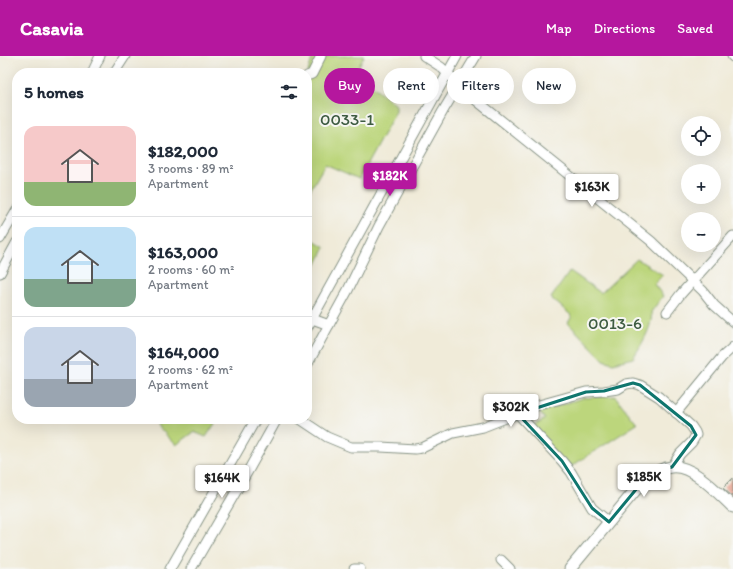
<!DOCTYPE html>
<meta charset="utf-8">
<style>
:root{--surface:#fff;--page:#f2f2f3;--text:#1f2937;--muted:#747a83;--line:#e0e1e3;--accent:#b5179e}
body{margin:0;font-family:Itim,sans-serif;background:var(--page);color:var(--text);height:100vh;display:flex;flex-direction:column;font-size:15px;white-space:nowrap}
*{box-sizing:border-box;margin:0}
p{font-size:13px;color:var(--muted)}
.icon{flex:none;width:22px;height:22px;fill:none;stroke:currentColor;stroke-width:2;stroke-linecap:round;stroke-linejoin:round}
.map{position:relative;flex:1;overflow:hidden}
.side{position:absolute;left:12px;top:12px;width:300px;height:356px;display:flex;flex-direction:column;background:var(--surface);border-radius:16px;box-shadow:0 4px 16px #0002}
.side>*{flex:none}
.banner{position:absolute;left:324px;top:12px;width:349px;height:36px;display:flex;gap:8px}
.fabs{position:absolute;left:681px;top:60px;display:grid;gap:8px}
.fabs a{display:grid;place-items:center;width:40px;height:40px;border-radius:50%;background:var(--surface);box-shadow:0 4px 16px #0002;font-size:20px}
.price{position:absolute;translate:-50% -34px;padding:0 9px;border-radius:4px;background:#fff;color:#222;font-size:13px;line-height:26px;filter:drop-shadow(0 1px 2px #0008)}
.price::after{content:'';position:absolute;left:50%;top:24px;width:12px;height:9px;margin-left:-6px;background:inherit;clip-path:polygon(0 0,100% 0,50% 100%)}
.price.on{background:var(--accent);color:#fff}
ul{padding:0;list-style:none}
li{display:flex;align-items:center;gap:12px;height:100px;padding:0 12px}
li+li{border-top:1px solid var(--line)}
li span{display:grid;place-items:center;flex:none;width:112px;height:80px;border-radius:12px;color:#555}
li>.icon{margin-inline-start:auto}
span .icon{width:48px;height:48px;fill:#fffc;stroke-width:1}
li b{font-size:17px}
h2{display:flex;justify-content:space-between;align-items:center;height:48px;padding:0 12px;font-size:17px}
.pill{padding:0 14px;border-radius:18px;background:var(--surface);box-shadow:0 4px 16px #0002;font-size:14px;line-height:36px}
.pill.on{background:var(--accent);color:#fff}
header{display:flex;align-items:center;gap:24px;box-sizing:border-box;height:56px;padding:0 20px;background:var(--accent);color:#fff}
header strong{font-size:19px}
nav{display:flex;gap:22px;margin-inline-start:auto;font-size:14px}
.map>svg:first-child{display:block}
.green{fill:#bcd67b;stroke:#6e8a58}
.building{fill:#e28c77}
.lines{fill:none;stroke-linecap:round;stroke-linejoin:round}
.minor-casing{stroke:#889486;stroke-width:11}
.major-casing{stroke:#889486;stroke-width:13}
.minor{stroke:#fff;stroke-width:9}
.major{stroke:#fff;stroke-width:11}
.marked{fill:none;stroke:#0f766e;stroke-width:3;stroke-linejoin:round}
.labels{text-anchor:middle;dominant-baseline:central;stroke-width:4;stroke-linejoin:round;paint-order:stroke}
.park-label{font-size:17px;fill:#3e5c42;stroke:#f6f6f2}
</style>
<header>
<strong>Casavia</strong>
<nav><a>Map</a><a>Directions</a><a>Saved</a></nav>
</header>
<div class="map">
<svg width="733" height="513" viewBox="0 0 733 513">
<rect width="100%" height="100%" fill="#f6f6f2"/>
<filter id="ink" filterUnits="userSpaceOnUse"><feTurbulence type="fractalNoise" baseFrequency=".025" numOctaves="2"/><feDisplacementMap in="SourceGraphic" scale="8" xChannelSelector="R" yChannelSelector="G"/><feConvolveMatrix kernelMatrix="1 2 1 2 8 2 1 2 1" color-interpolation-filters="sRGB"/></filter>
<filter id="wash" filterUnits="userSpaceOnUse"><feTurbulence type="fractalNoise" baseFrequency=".012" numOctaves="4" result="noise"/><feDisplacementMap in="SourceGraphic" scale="16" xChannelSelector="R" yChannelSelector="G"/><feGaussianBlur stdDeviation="0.9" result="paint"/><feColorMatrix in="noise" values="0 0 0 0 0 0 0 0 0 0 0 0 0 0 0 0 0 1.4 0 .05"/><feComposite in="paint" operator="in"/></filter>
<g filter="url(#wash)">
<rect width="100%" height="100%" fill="#f0ebd9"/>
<g class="green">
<polygon points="313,0 364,0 352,23 364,23 396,49 396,55 359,123 325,108 307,140 307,19"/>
<polygon points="307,180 325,191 308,227 307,227"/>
<path d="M637 203 663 219 654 228 663 240 651 256C654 269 640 291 633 302L613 307 604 304 568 267 572 260 551 242 570 215 601 237Z"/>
<polygon points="615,340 637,368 567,413 528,373 545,363 539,356 582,342"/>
<polygon points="151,363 218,363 206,381 194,376 176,389"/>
</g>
<g id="blocks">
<polygon class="building" points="733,422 733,441 723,432"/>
</g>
</g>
<g filter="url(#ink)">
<use href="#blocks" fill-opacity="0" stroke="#889486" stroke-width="1"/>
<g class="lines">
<g class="minor-casing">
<g id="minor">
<polyline points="424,0 441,11 472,41 651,185 703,235 714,249 733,266"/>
<polyline points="732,0 733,1"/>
<polyline points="92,17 100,0"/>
<polyline points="114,17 125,0"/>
<polyline points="307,20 312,18 321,0"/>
<polyline points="0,183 17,154"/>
<polyline points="0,217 17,186"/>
<polyline points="667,256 680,239 733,180"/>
<polyline points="307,261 329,269"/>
<polyline points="307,272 457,0"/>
<polyline points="307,309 348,234 379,170 443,55 476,0"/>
<polyline points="676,357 722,301 733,291"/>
<polyline points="518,358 562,405 571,416 592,452 609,466"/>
<polyline points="300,363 327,381 351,391 381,391 415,393 422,392 453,377 483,371 539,349 586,336 604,335 618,333 626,328 633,327 640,329 659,341 691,370 695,376 696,379 692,386 680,398 672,411"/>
<polyline points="501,504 510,513"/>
<polyline points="170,513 256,363"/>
<polyline points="191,513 248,415 277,363"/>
<polyline points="354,513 360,513"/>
</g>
</g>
<g class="major-casing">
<path id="major" d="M570 513 643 425C652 419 660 412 671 411 692 408 718 437 733 451"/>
</g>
<use href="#minor" class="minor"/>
<use href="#major" class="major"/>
</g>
</g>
<path class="marked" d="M633 327 640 329 691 370 696 379 672 411 657 415 643 425 609 466 592 452 562 405 518 358 586 336 604 335Z"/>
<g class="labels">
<g class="park-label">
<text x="347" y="63">0033-1</text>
<text x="615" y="267">0013-6</text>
</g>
</g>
</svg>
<div class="fabs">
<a><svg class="icon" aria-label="locate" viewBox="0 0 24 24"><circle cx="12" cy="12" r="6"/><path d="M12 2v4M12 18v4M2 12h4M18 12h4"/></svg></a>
<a>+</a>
<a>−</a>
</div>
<b class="price on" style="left:390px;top:141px">$182K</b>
<b class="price" style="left:592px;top:152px">$163K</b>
<b class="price" style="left:511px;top:372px">$302K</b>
<b class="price" style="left:644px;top:442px">$185K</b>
<b class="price" style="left:222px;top:443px">$164K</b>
<div class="banner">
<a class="pill on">Buy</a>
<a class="pill">Rent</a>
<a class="pill">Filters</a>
<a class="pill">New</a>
</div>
<section class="side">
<h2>5 homes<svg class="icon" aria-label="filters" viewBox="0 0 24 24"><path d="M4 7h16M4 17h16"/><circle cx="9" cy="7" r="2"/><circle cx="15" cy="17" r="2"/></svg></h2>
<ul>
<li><span style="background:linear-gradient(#f6c9c9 70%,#8fb573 0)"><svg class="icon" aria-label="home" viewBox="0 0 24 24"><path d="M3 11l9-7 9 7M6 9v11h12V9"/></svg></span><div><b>$182,000</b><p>3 rooms · 89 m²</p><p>Apartment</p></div></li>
<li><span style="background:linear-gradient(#bfe0f5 65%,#7fa58c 0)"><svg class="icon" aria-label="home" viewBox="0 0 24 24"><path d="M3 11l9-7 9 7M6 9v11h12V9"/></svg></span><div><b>$163,000</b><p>2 rooms · 60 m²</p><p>Apartment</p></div></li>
<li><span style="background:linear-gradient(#c9d6e8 65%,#9aa5b1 0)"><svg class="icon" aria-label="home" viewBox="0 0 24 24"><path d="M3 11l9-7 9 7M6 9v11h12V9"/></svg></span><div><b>$164,000</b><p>2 rooms · 62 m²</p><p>Apartment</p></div></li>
</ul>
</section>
</div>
